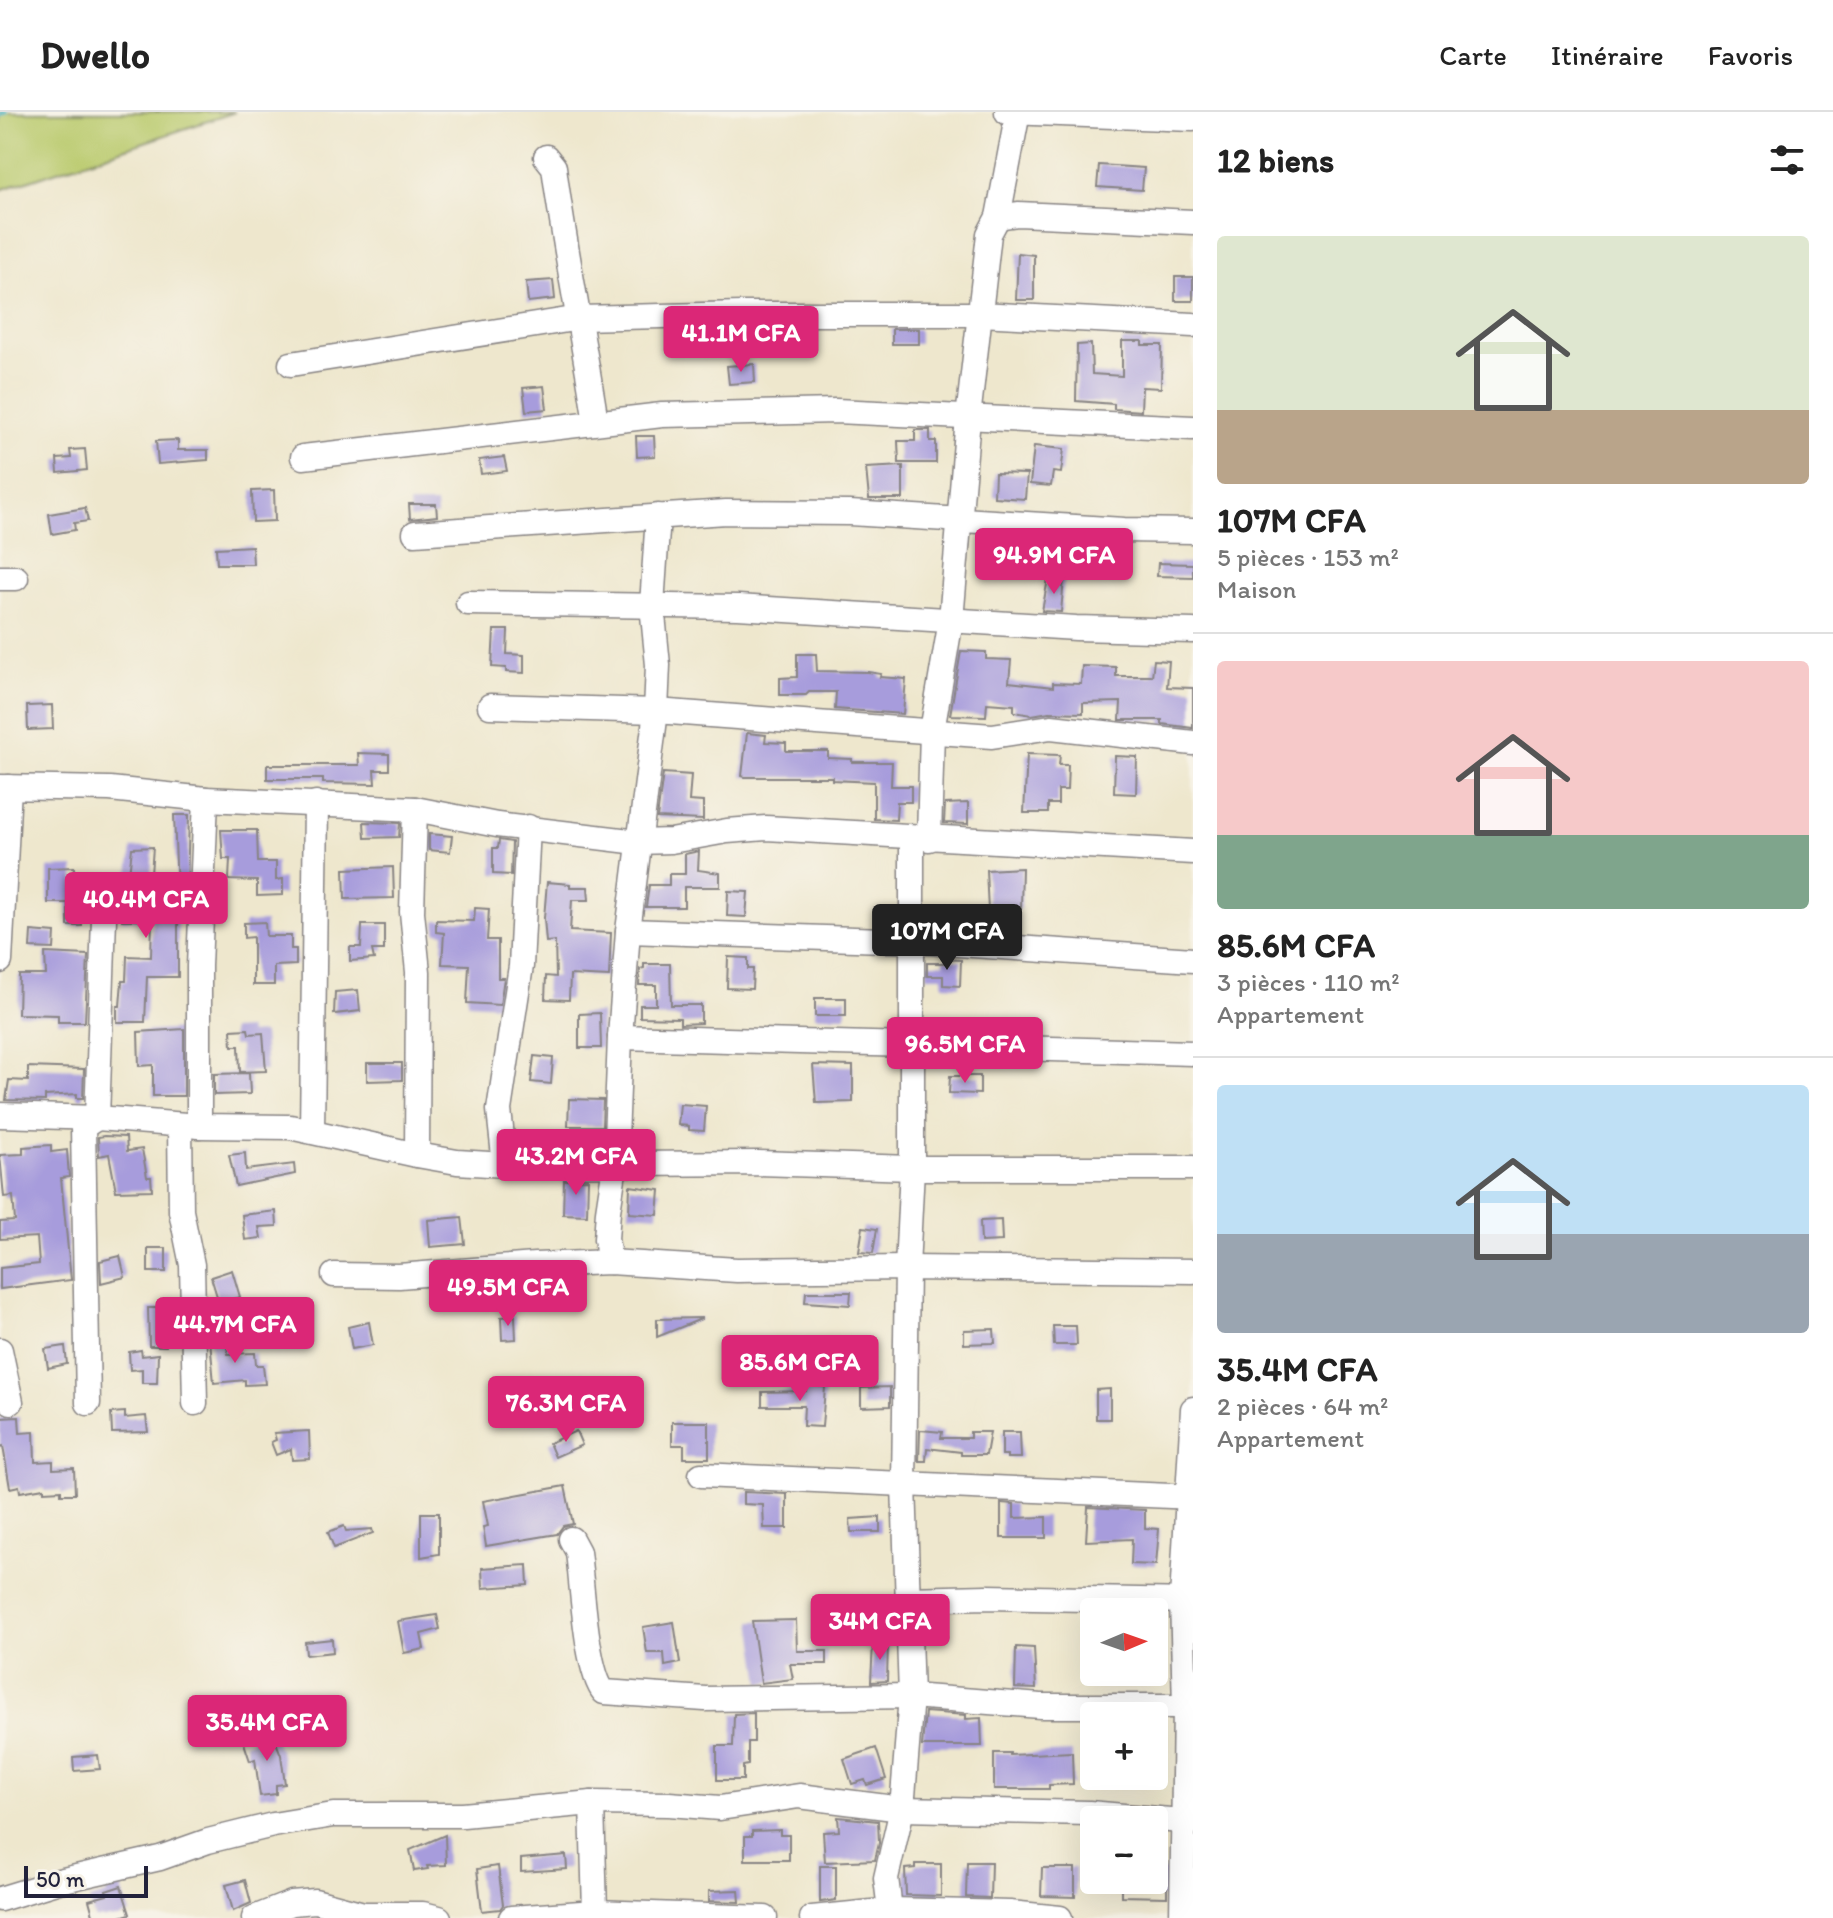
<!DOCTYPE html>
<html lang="fr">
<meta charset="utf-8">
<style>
:root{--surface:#fff;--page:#f2f2f2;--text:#222;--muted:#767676;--line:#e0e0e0;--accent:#db2777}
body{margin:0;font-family:Itim,sans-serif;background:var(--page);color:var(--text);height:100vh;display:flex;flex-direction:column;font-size:30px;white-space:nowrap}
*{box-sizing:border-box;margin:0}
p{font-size:26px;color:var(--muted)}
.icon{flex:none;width:44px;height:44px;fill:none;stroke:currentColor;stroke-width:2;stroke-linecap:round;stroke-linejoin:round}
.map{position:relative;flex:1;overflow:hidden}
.side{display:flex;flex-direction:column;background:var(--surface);width:640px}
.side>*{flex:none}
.needle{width:52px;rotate:88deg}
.tools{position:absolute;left:1080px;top:1486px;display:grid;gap:16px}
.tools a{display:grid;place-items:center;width:88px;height:88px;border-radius:8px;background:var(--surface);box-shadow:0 8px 32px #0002;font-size:40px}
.scale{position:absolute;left:24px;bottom:20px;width:124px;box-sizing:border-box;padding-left:8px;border:4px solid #22223b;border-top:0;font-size:22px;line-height:28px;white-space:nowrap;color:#22223b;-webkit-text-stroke:6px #f7f3e8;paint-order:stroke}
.price{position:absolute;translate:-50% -68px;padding:0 18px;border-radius:8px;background:var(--accent);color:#fff;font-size:26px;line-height:52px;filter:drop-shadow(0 2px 4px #0008)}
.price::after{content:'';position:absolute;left:50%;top:48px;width:24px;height:18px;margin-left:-12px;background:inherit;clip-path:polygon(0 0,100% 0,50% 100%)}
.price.selected{background:#222;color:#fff}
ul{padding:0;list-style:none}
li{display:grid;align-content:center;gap:16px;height:424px;padding:0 24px}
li+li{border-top:2px solid var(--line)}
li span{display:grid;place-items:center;height:248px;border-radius:8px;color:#555}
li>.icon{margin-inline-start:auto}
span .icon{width:144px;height:144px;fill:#fffc;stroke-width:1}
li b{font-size:34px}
h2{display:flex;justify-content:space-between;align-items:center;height:96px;padding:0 24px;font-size:34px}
header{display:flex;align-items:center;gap:48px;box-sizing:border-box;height:112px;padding:0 40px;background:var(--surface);border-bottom:2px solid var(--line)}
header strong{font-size:38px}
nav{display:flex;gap:44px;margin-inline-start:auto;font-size:28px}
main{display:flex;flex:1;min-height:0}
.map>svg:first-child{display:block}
.green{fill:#baca6d;stroke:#6e7654;stroke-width:2}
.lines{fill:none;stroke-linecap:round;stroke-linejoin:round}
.stream{stroke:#41afbf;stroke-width:5}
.building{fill:#a79cdc}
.minor-casing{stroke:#888484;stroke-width:27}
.minor{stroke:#fff;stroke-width:24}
</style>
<header>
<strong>Dwello</strong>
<nav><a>Carte</a><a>Itinéraire</a><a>Favoris</a></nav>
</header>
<main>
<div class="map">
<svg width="1193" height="1806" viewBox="0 0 1193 1806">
<rect width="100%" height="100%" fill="#f7f3e8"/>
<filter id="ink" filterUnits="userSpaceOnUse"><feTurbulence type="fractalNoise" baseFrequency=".0125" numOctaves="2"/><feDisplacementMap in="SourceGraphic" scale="16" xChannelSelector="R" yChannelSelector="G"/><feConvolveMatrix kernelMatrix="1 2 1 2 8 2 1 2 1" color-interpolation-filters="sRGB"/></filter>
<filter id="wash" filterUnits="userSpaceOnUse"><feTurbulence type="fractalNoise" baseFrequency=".006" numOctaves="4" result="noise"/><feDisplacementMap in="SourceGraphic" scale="32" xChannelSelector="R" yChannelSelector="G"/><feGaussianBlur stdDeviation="1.8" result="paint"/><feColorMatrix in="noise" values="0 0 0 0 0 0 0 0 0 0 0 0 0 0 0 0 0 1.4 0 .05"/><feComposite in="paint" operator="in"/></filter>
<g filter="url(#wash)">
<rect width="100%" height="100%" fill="#eee7cd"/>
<polygon class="green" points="0,0 235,0 0,78"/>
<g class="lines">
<polyline class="stream" points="0,3 5,0"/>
</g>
<g id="blocks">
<g class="building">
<polygon points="1099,53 1144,56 1142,78 1097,75"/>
<polygon points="1018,141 1034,143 1034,188 1016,188"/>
<rect x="1175" y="165" width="18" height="24"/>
<polygon points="553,168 555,187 528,190 526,170"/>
<rect x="892" y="217" width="27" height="15"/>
<polygon points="1122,229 1142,229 1142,233 1162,233 1161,276 1142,275 1141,299 1114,297 1114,292 1076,289 1077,233 1091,232 1092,262 1122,264"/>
<polygon points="754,252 755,270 729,272 727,254"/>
<polygon points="544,274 547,297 526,299 523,276"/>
<polygon points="915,318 930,318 930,329 936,329 936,351 899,351 898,329 915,329"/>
<polygon points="636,324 654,324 655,344 637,345"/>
<polygon points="178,328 178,338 208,338 208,348 158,352 156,329"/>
<polygon points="1034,334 1064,337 1061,361 1053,360 1051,374 1030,372"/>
<polygon points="85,337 87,358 58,361 57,347 71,346 70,338"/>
<polygon points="504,345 507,359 481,362 479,348"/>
<polygon points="903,354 903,387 869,387 866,356"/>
<polygon points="995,361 1027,362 1025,387 994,385"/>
<polygon points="274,378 275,409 253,410 252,379"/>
<polygon points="409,392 436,392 437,404 410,407"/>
<polygon points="85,396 88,409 74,411 75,418 52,422 49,402"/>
<polygon points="252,434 253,452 217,452 216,436"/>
<polygon points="1067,444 1090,450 1087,463 1064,457"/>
<polygon points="1158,451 1193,452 1193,465 1157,464"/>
<polygon points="1048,467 1064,467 1061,500 1042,499"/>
<polygon points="494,518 508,518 507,542 524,543 524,561 506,560 506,556 492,555"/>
<polygon points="961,539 986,540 986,547 1011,548 1009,570 1053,575 1053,571 1081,572 1082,554 1116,555 1116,564 1152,564 1154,548 1169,549 1167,575 1193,576 1193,616 1162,612 1162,608 1120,608 1121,590 1083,591 1083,601 1049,600 1032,603 1014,600 1014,593 987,591 986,604 950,603"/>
<polygon points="797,542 816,542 817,559 868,560 881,562 880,565 906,567 903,602 835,597 836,580 809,580 806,583 780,583 780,566 797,565"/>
<polygon points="52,593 53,617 28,618 27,594"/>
<polygon points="747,621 766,623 765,630 786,631 786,639 828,639 828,646 852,647 852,650 892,650 891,674 911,674 911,690 897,690 896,708 874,707 874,670 832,668 832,665 745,665 742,664"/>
<polygon points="358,641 389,642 389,658 374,658 375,672 323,671 323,667 267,667 267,653 359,653"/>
<polygon points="1027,642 1060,643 1059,653 1068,653 1067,678 1058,678 1058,692 1048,692 1048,701 1024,701"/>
<polygon points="1115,644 1137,645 1136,682 1114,681"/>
<polygon points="663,661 691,663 689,689 703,690 703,708 657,706"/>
<polygon points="968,691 968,712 944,711 945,692"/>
<polygon points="174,703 189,703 187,777 177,777"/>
<polygon points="364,710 400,711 399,725 365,726"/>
<polygon points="221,718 257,718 258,750 276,750 276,768 283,767 283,783 257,784 257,769 229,768 230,747 223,747"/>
<polygon points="429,722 452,724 450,740 429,738"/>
<polygon points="499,728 512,730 511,763 493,762 493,736 498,736"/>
<polygon points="153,735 151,762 147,762 147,787 163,789 162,803 178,803 178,865 147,865 145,910 117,910 117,894 120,894 122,869 126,869 127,844 151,845 152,808 122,808 122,780 127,780 132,736"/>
<polygon points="699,739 698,758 720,761 720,775 684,775 684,795 646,795 649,773 669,773 669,762 685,762 685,742"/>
<polygon points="74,755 75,778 82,778 82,814 68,814 68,791 48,791 48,756"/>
<polygon points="393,755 394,786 345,787 344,757"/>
<polygon points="1022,756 1021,797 988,798 986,758"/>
<polygon points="547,770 570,772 570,775 588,775 589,788 572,788 570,819 611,821 609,865 570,863 569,888 545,887 546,864 556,865 555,829 546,830 544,806"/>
<polygon points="728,779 748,780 746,805 727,804"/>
<polygon points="475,796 489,797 487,828 498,828 498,866 504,866 500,893 467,891 469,853 442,852 444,821 436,820 436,808 474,809"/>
<polygon points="265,810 266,824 291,824 291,837 296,837 296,853 274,854 274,873 253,873 253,825 244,826 244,811"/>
<polygon points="362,813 384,813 384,838 372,838 374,847 350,849 350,835 361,835"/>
<polygon points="31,819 55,821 54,837 30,836"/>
<polygon points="45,841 88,843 85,910 58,910 58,903 18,902 19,863 46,863"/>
<polygon points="728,845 748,846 748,857 753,857 752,877 727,876"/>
<polygon points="944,847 961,848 960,874 943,873 943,864 927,864 927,851 944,851"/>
<polygon points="644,852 670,852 671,893 701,893 701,911 680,912 680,906 640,905 640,893 656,893 656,873 639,873 640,857 644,856"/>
<polygon points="358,878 360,899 334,902 335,880"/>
<rect x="815" y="886" width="31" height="18"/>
<polygon points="600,901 601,936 579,936 579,902"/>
<polygon points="184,917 184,984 153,984 153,953 139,954 138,920"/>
<polygon points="248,917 249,922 263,921 266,959 240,960 239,934 232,934 231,918"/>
<polygon points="534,944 553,946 551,972 531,970"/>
<polygon points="367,951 402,951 402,968 367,969"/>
<polygon points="813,953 853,954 853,990 816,991"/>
<polygon points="28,955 84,957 83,986 77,986 77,982 45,984 45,989 6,988 9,968 28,969"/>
<polygon points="249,961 250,982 214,983 214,962"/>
<polygon points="950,964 980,964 980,982 949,981"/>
<polygon points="569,987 603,988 602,1014 568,1014"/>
<polygon points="680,992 706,994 704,1019 689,1018 689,1014 678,1013"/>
<polygon points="104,1024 126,1025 127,1039 142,1037 147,1065 151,1065 152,1078 116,1079 109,1042 99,1044 98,1025"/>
<polygon points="51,1033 51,1040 67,1038 69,1065 61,1066 71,1168 0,1177 0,1156 39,1152 37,1125 0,1127 0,1110 15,1109 13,1084 4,1085 0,1043 23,1042 23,1035"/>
<polygon points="245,1041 246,1058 294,1052 295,1062 236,1074 229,1043"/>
<polygon points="588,1067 587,1103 563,1102 564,1068"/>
<polygon points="630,1074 660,1078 658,1103 629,1101"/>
<polygon points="276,1099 277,1114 259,1115 261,1126 245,1128 242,1103"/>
<polygon points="462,1105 465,1132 430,1135 428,1108"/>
<polygon points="1001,1108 1002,1129 981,1130 980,1109"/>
<polygon points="863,1115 877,1117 873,1141 859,1140"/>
<rect x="148" y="1136" width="18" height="24"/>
<polygon points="120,1144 125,1165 101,1171 100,1149"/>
<polygon points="232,1158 240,1185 219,1191 211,1165"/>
<polygon points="806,1180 851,1180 850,1193 805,1190"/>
<polygon points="148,1196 163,1196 162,1219 166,1219 166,1234 149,1234"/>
<polygon points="515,1204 516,1227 502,1228 501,1205"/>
<polygon points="701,1206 701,1207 657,1225 657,1207"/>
<polygon points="369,1210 373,1233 352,1237 348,1215"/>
<polygon points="1053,1214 1076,1214 1077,1233 1054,1233"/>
<polygon points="994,1217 995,1231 964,1232 964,1218"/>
<polygon points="226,1226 228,1242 255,1241 256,1253 263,1253 265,1272 245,1273 245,1268 214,1271 210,1228"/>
<polygon points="65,1234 67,1252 48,1256 45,1237"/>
<polygon points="141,1238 142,1244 158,1242 157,1271 142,1271 142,1257 130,1258 129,1240"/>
<polygon points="806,1273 825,1275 822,1315 803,1314 804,1294 762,1294 762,1280 806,1279"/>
<polygon points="890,1275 890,1294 861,1295 861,1276"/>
<polygon points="1110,1277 1110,1307 1096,1307 1096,1278"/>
<polygon points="125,1300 125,1306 146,1304 148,1320 112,1321 111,1301"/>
<polygon points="19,1305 20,1321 34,1320 35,1350 53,1349 53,1357 74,1356 75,1382 61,1382 61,1378 44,1379 44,1376 20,1380 19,1374 10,1376 3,1334 0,1335 0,1306"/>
<polygon points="672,1310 709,1310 709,1346 684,1346 684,1333 672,1333"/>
<polygon points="920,1318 942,1320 941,1326 970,1326 970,1320 990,1320 986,1343 961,1343 961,1340 927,1336 926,1349 919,1349"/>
<polygon points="309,1319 310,1347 292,1348 291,1337 276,1343 271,1330 276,1328 274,1321"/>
<polygon points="576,1319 582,1333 555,1345 549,1331"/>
<polygon points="1002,1320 1020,1320 1021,1346 1007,1346 1007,1343 1002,1343"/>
<polygon points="565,1374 573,1412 563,1414 557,1422 486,1434 483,1415 488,1414 483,1389"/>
<polygon points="743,1380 787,1382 787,1416 764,1416 763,1393 743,1392"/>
<polygon points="1001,1391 1014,1392 1014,1406 1046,1405 1046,1426 1001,1426"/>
<polygon points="1088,1395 1145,1398 1145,1416 1159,1417 1156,1453 1131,1452 1132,1427 1086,1429"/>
<polygon points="421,1401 439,1401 439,1442 421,1445"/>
<polygon points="880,1405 880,1420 851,1420 850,1407"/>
<polygon points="344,1414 346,1419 372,1417 373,1421 334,1436 328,1420"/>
<polygon points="527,1453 528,1473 483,1476 482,1456"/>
<polygon points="947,1501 947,1525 924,1525 923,1502"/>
<polygon points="437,1503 440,1517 421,1522 424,1537 404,1541 398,1509"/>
<polygon points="796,1508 797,1539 827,1539 827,1552 790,1552 793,1567 761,1571 752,1509"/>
<polygon points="674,1510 680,1551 665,1554 664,1541 647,1541 643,1515"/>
<polygon points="332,1527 333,1540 306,1543 305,1530"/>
<polygon points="873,1531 888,1531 887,1569 871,1570"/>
<polygon points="1016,1535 1034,1536 1036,1577 1015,1576"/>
<polygon points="925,1600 966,1603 966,1607 981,1606 982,1634 922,1634"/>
<polygon points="754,1601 754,1630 748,1630 748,1653 743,1654 743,1668 717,1668 717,1634 733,1634 734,1602"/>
<polygon points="272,1620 281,1643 285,1672 276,1673 276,1682 260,1684 255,1647 250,1649 244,1631"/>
<polygon points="876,1636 886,1667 867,1673 865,1668 852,1672 844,1647"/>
<polygon points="1072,1640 1073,1672 1049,1673 1049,1677 994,1677 994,1641 1010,1641 1010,1643"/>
<polygon points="98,1643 100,1657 74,1659 73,1645"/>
<polygon points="838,1705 878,1709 879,1731 875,1748 825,1750 823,1720 839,1719"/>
<polygon points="780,1718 780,1723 789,1723 789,1748 745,1748 745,1724 752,1724 752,1719"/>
<polygon points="445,1723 446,1753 427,1754 428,1757 414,1759 410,1738"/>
<polygon points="566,1743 567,1757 521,1760 521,1747"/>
<polygon points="967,1750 991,1750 990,1786 966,1785"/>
<polygon points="915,1752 941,1752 941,1784 906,1783 905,1757 915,1756"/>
<polygon points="498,1754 503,1793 500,1797 482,1799 477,1757"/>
<polygon points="820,1754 836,1754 836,1788 820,1790"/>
<polygon points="1042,1756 1075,1756 1075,1785 1041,1784"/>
<polygon points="1154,1759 1167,1759 1167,1785 1121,1784 1121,1768 1154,1768"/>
<polygon points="245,1768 251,1791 233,1799 226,1773"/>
<polygon points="121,1774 130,1802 117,1806 94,1806 89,1788 107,1783 106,1779"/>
<polygon points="739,1778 740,1790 709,1789 709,1779"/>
</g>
</g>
</g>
<g filter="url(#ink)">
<use href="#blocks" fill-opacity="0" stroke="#888484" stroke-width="2"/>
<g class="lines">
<g class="minor-casing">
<g id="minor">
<polyline points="1007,0 1193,7"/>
<path d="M546 45 554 55C565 140 583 224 596 310"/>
<polyline points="998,105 1018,102 1193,110"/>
<polyline points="291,252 580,206 743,202 980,202 1193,213"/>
<polyline points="303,345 662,303 836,299 1193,316"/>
<polyline points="415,421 726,400 850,401 1124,418 1193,419"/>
<polyline points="0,466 16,466"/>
<polyline points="468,491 738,495 1076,516 1193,519"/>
<polyline points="490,594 656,599 992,624 1051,615 1193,631"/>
<polyline points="0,675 110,677 206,687 415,697 497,713 638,730 671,729 727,719 766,716 1193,740"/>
<polyline points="415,697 412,800 418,860 417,1043"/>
<polyline points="929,727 932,619 951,508 968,306 989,122 998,105 1018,0"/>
<polyline points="628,819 913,829 1193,848"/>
<polyline points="0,849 9,675"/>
<polyline points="620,925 1193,941"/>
<polyline points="0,1003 97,1006 199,1014 290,1015 417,1043 457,1050 505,1053 759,1051 912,1056 1193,1056"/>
<polyline points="180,1013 181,1099 192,1153 195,1291"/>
<polyline points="199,1014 199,854 206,687"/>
<polyline points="312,1019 316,691"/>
<polyline points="505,1053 499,998 521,854 528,715"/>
<polyline points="610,1150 606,1127 608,1099 615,1053 620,925 628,819 656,599 658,553 652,493 658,404"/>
<polyline points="334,1163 399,1164 535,1153 610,1150 737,1158 907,1156 1193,1159"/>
<polyline points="0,1238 11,1290"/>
<polyline points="88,1291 83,1015 97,1006 105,778"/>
<polyline points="701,1363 1193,1385"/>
<path d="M571 1427 578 1440C582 1470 586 1560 604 1580L705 1587 911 1584 1041 1594H1185"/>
<polyline points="908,1487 987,1485 1193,1489"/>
<polyline points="592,1691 595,1800"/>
<polyline points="0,1787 59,1769 160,1746 208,1729 273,1713 333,1703 463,1703 592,1691 669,1692 720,1696 799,1684 902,1697 1089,1701 1193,1710"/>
<polyline points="254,1806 292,1791 315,1789 364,1802 423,1802 439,1806"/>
<polyline points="511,1806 595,1800 765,1806"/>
<polyline points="812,1806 892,1798 1010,1801 1060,1806"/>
<polyline points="891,1806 886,1766 902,1697 911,1584 904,1372 907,1156 912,1056 912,725"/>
<polyline points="1182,1806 1185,1594 1182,1488 1193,1297"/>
</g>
</g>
<use href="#minor" class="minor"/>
</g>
</g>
</svg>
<div class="tools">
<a><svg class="needle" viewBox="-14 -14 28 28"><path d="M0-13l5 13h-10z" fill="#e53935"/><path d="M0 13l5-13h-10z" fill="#767676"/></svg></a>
<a>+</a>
<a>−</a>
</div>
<div class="scale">50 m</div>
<b class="price" style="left:741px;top:262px">41.1M CFA</b>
<b class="price" style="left:1054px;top:484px">94.9M CFA</b>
<b class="price" style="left:146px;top:828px">40.4M CFA</b>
<b class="price selected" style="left:947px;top:860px">107M CFA</b>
<b class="price" style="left:965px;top:973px">96.5M CFA</b>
<b class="price" style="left:576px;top:1085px">43.2M CFA</b>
<b class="price" style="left:508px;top:1216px">49.5M CFA</b>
<b class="price" style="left:235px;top:1253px">44.7M CFA</b>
<b class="price" style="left:800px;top:1291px">85.6M CFA</b>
<b class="price" style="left:566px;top:1332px">76.3M CFA</b>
<b class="price" style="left:880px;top:1550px">34M CFA</b>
<b class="price" style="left:267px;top:1651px">35.4M CFA</b>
</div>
<section class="side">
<h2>12 biens<svg class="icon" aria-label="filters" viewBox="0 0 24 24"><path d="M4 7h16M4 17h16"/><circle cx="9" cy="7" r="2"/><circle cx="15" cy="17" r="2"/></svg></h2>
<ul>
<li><span style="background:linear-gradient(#dfe7d0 70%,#b9a48a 0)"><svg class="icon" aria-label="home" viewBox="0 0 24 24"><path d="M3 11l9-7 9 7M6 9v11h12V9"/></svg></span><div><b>107M CFA</b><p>5 pièces · 153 m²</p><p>Maison</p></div></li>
<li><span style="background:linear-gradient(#f6c9c9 70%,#7fa58c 0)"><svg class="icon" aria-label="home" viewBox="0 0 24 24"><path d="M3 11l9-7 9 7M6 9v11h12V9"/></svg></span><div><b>85.6M CFA</b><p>3 pièces · 110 m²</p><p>Appartement</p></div></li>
<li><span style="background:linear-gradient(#bfe0f5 60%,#9aa5b1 0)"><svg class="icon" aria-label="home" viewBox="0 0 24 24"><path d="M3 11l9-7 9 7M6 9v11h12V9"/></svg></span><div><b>35.4M CFA</b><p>2 pièces · 64 m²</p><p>Appartement</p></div></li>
</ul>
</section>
</main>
